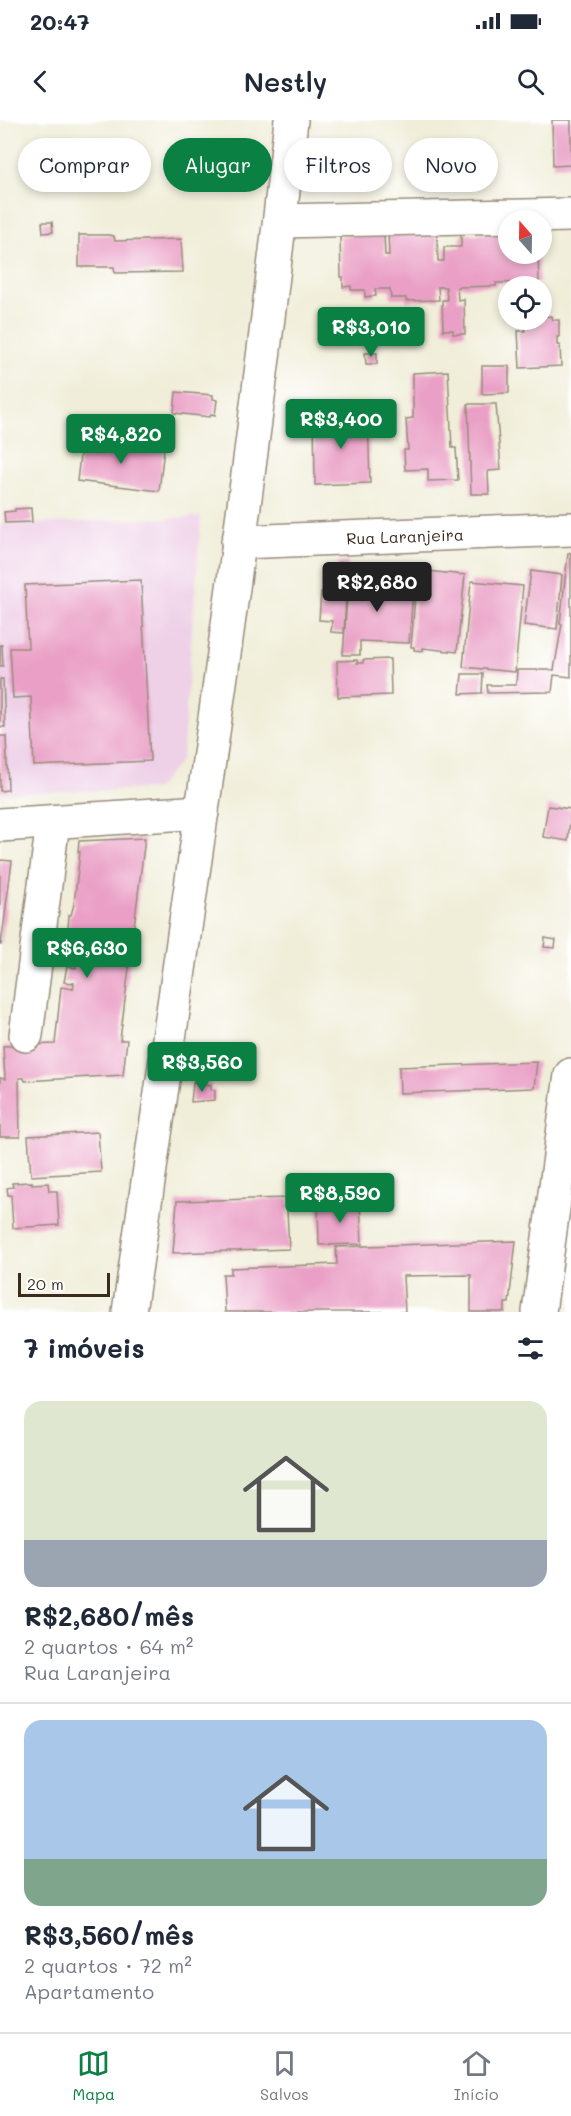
<!DOCTYPE html>
<html lang="pt">
<meta charset="utf-8">
<style>
:root{--surface:#fff;--page:#f6f6f7;--text:#1f2937;--muted:#747a83;--line:#e0e1e3;--accent:#0b8043}
body{margin:0;font-family:Mali,sans-serif;background:var(--page);color:var(--text);height:100vh;display:flex;flex-direction:column;font-size:22px;white-space:nowrap}
*{box-sizing:border-box;margin:0}
p{font-size:20px;color:var(--muted)}
.icon{flex:none;width:33px;height:33px;fill:none;stroke:currentColor;stroke-width:2;stroke-linecap:round;stroke-linejoin:round}
.map{position:relative;height:1192px;overflow:hidden}
.sheet{display:flex;flex-direction:column;background:var(--surface);flex:1}
.sheet>*{flex:none}
.top-card{position:absolute;left:18px;top:18px;width:536px;height:54px;display:flex;gap:12px}
.needle{width:39px;rotate:340deg}
.tools{position:absolute;left:498px;top:90px;display:grid;gap:12px}
.tools a{display:grid;place-items:center;width:54px;height:54px;border-radius:50%;background:var(--surface);box-shadow:0 3px 9px #0003;font-size:30px}
.scale{position:absolute;left:18px;bottom:15px;width:92px;box-sizing:border-box;padding-left:6px;border:3px solid #3b2a1e;border-top:0;font-size:16px;line-height:21px;white-space:nowrap;color:#3b2a1e;-webkit-text-stroke:4px #fff;paint-order:stroke}
.price{position:absolute;translate:-50% -51px;padding:0 14px;border-radius:6px;background:var(--accent);color:#fff;font-size:20px;line-height:39px;filter:drop-shadow(0 2px 3px #0008)}
.price::after{content:'';position:absolute;left:50%;top:36px;width:18px;height:14px;margin-left:-9px;background:inherit;clip-path:polygon(0 0,100% 0,50% 100%)}
.price.current{background:#222;color:#fff}
ul{padding:0;list-style:none}
li{display:grid;align-content:center;gap:12px;height:318px;padding:0 24px}
li+li{border-top:2px solid var(--line)}
li span{display:grid;place-items:center;height:186px;border-radius:18px;color:#555}
li>.icon{margin-inline-start:auto}
span .icon{width:108px;height:108px;fill:#fffc;stroke-width:1}
li b{font-size:26px}
h2{display:flex;justify-content:space-between;align-items:center;height:72px;padding:0 24px;font-size:26px}
.tag{padding:0 21px;border-radius:27px;background:var(--surface);box-shadow:0 3px 9px #0003;font-size:21px;line-height:54px}
.tag.current{background:var(--accent);color:#fff}
.status{display:flex;justify-content:space-between;align-items:center;height:42px;padding:0 30px;background:var(--surface);direction:ltr}
.status svg{height:16px;fill:currentColor}
header{display:flex;justify-content:space-between;align-items:center;height:78px;padding:0 24px;background:var(--surface);font-size:27px;font-weight:600}
.tab-bar{display:flex;justify-content:space-around;align-items:center;height:84px;border-top:2px solid var(--line);background:var(--surface);font-size:16px;color:var(--muted)}
.tab-bar a{display:grid;justify-items:center;gap:3px}
.tab-bar .current{color:var(--accent)}
.map>svg:first-child{display:block}
.built{fill:#eed0e7}
.building{fill:#eaa0c6}
.lines{fill:none;stroke-linecap:round;stroke-linejoin:round}
.minor-casing{stroke:#968c7b;stroke-width:36}
.major-casing{stroke:#968c7b;stroke-width:36}
.minor{stroke:#fff;stroke-width:33}
.major{stroke:#fff;stroke-width:33}
.labels{text-anchor:middle;dominant-baseline:central;stroke-width:4.5;stroke-linejoin:round;paint-order:stroke}
.street-label{font-size:16px;fill:#3b2a1e;stroke:#fff}
</style>
<div class="status"><b>20:47</b><svg viewBox="0 0 49 12"><path d="M0 12V9h3v3zM5 12V6h3v6zM10 12V3h3v9zM15 12V0h3v12zM26 1h20v11H26zM47 4h2v5h-2z"/></svg></div>
<header><svg class="icon" aria-label="back" viewBox="0 0 24 24"><path d="M15 5l-7 7 7 7"/></svg>Nestly<svg class="icon" aria-label="search" viewBox="0 0 24 24"><circle cx="10" cy="10" r="6"/><path d="M15 15l6 6"/></svg></header>
<div class="map">
<svg width="571" height="1192" viewBox="0 0 571 1192">
<rect width="100%" height="100%" fill="#fff"/>
<filter id="ink" filterUnits="userSpaceOnUse"><feTurbulence type="fractalNoise" baseFrequency=".0167" numOctaves="2"/><feDisplacementMap in="SourceGraphic" scale="12" xChannelSelector="R" yChannelSelector="G"/><feConvolveMatrix kernelMatrix="1 2 1 2 8 2 1 2 1" color-interpolation-filters="sRGB"/></filter>
<filter id="wash" filterUnits="userSpaceOnUse"><feTurbulence type="fractalNoise" baseFrequency=".008" numOctaves="4" result="noise"/><feDisplacementMap in="SourceGraphic" scale="24" xChannelSelector="R" yChannelSelector="G"/><feGaussianBlur stdDeviation="1.35" result="paint"/><feColorMatrix in="noise" values="0 0 0 0 0 0 0 0 0 0 0 0 0 0 0 0 0 1.4 0 .05"/><feComposite in="paint" operator="in"/></filter>
<g filter="url(#wash)">
<rect width="100%" height="100%" fill="#f0edd8"/>
<polygon class="built" points="201,397 182,639 156,669 0,674 0,405"/>
<g id="blocks">
<g class="building">
<polygon points="552,0 571,0 571,45 553,46"/>
<polygon points="42,102 52,102 53,112 43,113"/>
<polygon points="508,113 508,134 538,134 539,162 496,163 496,166 457,167 458,180 464,179 465,214 453,214 453,210 443,210 442,180 447,180 446,167 438,167 439,180 406,181 406,178 391,178 390,169 375,169 376,176 365,177 365,170 351,170 351,166 343,167 343,157 341,157 340,116 384,114 385,135 389,135 388,115 437,114 438,141 444,141 444,127 461,127 461,114"/>
<polygon points="79,115 109,115 114,116 115,121 181,119 183,152 115,153 114,147 79,147"/>
<polygon points="552,196 553,200 559,200 559,217 557,217 557,225 560,225 561,246 520,248 518,211 525,211 525,200 542,200 542,197"/>
<polygon points="365,233 377,233 377,244 366,244"/>
<polygon points="482,246 509,246 509,273 482,274"/>
<polygon points="448,251 452,328 456,328 458,360 428,361 428,349 405,350 404,330 408,330 406,299 413,298 413,253"/>
<polygon points="176,272 213,275 213,279 217,280 215,295 211,294 210,297 174,293"/>
<polygon points="468,284 496,284 501,350 488,351 489,374 471,374"/>
<polygon points="355,294 355,297 368,297 370,363 315,365 314,295"/>
<polygon points="82,319 164,329 159,371 77,361"/>
<polygon points="31,388 32,402 5,403 4,392 15,391 15,389"/>
<polygon points="568,433 571,433 571,557 554,555 552,572 488,573 487,565 516,565 517,550 554,550 562,504 560,504"/>
<polygon points="348,442 348,449 337,448 337,443"/>
<polygon points="417,450 465,455 457,532 423,528 423,531 414,530 414,527 411,527"/>
<polygon points="531,451 562,455 557,509 524,505"/>
<polygon points="363,455 399,456 399,469 413,470 409,523 360,521 360,535 343,535 348,466 363,466"/>
<polygon points="141,460 150,641 34,646 31,577 13,578 10,528 28,528 25,465"/>
<polygon points="471,461 523,466 515,552 463,547"/>
<polygon points="321,472 346,473 344,513 331,512 332,501 319,500"/>
<polygon points="0,525 2,525 3,546 0,546"/>
<polygon points="390,539 391,575 338,577 337,541 357,540 357,543 363,543 363,540"/>
<polygon points="462,554 483,554 482,573 460,574"/>
<polygon points="0,559 3,559 5,607 0,607"/>
<polygon points="0,616 6,616 8,670 0,671"/>
<polygon points="548,686 571,689 568,721 543,717"/>
<polygon points="145,718 120,920 127,920 123,955 25,961 24,958 19,958 20,1017 0,1017 0,958 5,959 3,926 55,924 61,867 73,869 74,863 64,862 67,846 76,848 79,824 69,823 71,808 68,808 69,795 71,795 74,784 80,732 78,732 79,721"/>
<polygon points="0,740 12,741 1,825 0,825"/>
<polygon points="545,818 556,820 555,828 544,827"/>
<polygon points="537,942 534,968 400,973 399,947"/>
<polygon points="193,962 211,965 211,970 215,970 215,980 191,982"/>
<polygon points="98,1012 101,1052 31,1056 28,1016"/>
<polygon points="32,1062 32,1064 48,1063 49,1071 57,1071 59,1105 13,1108 11,1075 8,1075 7,1068 13,1067 12,1063"/>
<polygon points="289,1078 289,1090 287,1090 289,1129 173,1133 177,1081"/>
<polygon points="360,1082 362,1124 319,1125 318,1083"/>
<polygon points="516,1121 509,1183 505,1183 505,1192 471,1192 471,1155 403,1156 405,1192 225,1192 223,1154 231,1154 231,1148 337,1144 336,1127"/>
</g>
</g>
</g>
<g filter="url(#ink)">
<use href="#blocks" fill-opacity="0" stroke="#968c7b" stroke-width="1.5"/>
<g class="lines">
<g class="minor-casing">
<g id="minor">
<polyline points="280,101 571,95"/>
<polyline points="238,422 571,409"/>
<polyline points="0,705 202,692"/>
<polyline points="26,915 53,702"/>
<polyline points="539,1192 571,955"/>
</g>
</g>
<g class="major-casing">
<path id="major" d="M129 1192C187 795 247 399 291 0"/>
</g>
<use href="#minor" class="minor"/>
<use href="#major" class="major"/>
</g>
</g>
<g class="labels">
<g class="street-label">
<text transform="translate(405 416) rotate(-2)">Rua Laranjeira</text>
</g>
</g>
</svg>
<div class="tools">
<a><svg class="needle" viewBox="-14 -14 28 28"><path d="M0-13l5 13h-10z" fill="#e53935"/><path d="M0 13l5-13h-10z" fill="#747a83"/></svg></a>
<a><svg class="icon" aria-label="locate" viewBox="0 0 24 24"><circle cx="12" cy="12" r="6"/><path d="M12 2v4M12 18v4M2 12h4M18 12h4"/></svg></a>
</div>
<div class="scale">20 m</div>
<b class="price" style="left:371px;top:238px">R$3,010</b>
<b class="price" style="left:341px;top:330px">R$3,400</b>
<b class="price" style="left:121px;top:345px">R$4,820</b>
<b class="price current" style="left:377px;top:493px">R$2,680</b>
<b class="price" style="left:87px;top:859px">R$6,630</b>
<b class="price" style="left:202px;top:973px">R$3,560</b>
<b class="price" style="left:340px;top:1104px">R$8,590</b>
<div class="top-card">
<a class="tag">Comprar</a>
<a class="tag current">Alugar</a>
<a class="tag">Filtros</a>
<a class="tag">Novo</a>
</div>
</div>
<section class="sheet">
<h2>7 imóveis<svg class="icon" aria-label="filters" viewBox="0 0 24 24"><path d="M4 7h16M4 17h16"/><circle cx="9" cy="7" r="2"/><circle cx="15" cy="17" r="2"/></svg></h2>
<ul>
<li><span style="background:linear-gradient(#dfe7d0 75%,#9aa5b1 0)"><svg class="icon" aria-label="home" viewBox="0 0 24 24"><path d="M3 11l9-7 9 7M6 9v11h12V9"/></svg></span><div><b>R$2,680/mês</b><p>2 quartos · 64 m²</p><p>Rua Laranjeira</p></div></li>
<li><span style="background:linear-gradient(#a9c7e8 75%,#7fa58c 0)"><svg class="icon" aria-label="home" viewBox="0 0 24 24"><path d="M3 11l9-7 9 7M6 9v11h12V9"/></svg></span><div><b>R$3,560/mês</b><p>2 quartos · 72 m²</p><p>Apartamento</p></div></li>
</ul>
</section>
<nav class="tab-bar">
<a class="current"><svg class="icon" aria-label="map" viewBox="0 0 24 24"><path d="M3 6l6-2 6 2 6-2v14l-6 2-6-2-6 2zM9 4v14M15 6v14"/></svg>Mapa</a>
<a><svg class="icon" aria-label="saved" viewBox="0 0 24 24"><path d="M7 4h10v16l-5-4-5 4z"/></svg>Salvos</a>
<a><svg class="icon" aria-label="home" viewBox="0 0 24 24"><path d="M3 11l9-7 9 7M6 9v11h12V9"/></svg>Início</a>
</nav>
